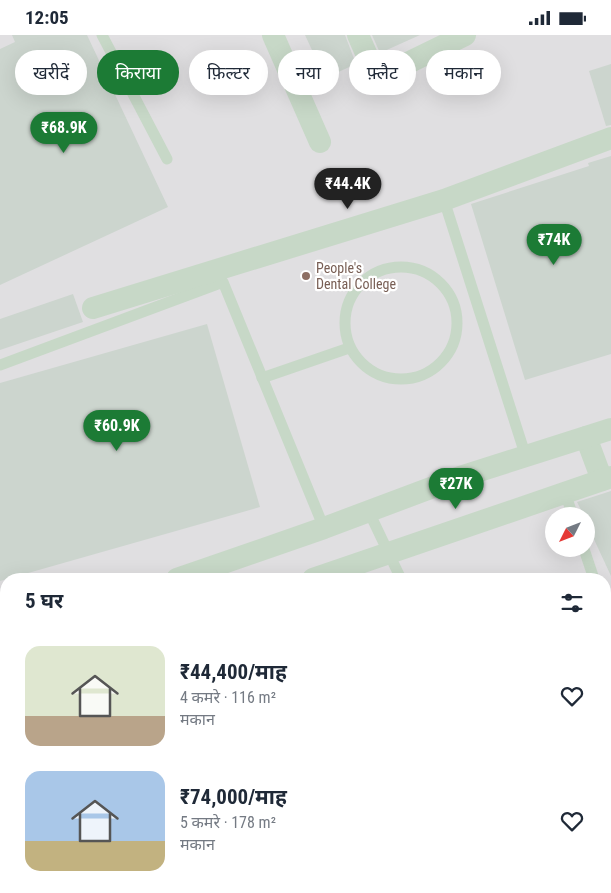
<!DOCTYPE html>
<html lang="hi">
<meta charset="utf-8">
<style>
:root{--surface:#fff;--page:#f6f6f7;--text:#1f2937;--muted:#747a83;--accent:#1c7b35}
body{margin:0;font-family:"Roboto Condensed","Noto Sans Devanagari",sans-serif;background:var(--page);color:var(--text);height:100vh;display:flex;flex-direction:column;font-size:19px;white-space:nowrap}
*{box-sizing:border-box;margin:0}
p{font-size:16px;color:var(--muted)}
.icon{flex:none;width:28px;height:28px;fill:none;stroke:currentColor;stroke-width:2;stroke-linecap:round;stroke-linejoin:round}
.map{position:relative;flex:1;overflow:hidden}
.drawer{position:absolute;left:0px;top:538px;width:611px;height:321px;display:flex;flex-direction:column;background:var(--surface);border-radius:20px 20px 0 0;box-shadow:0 5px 20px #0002}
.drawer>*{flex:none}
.guide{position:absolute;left:15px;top:15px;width:581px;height:45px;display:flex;gap:10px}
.needle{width:32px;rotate:228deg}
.tools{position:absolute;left:545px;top:472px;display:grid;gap:10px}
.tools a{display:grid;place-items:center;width:50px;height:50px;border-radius:50%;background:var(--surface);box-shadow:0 5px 20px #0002;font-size:25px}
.price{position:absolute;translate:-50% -42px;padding:0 11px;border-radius:18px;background:var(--accent);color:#fff;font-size:16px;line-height:32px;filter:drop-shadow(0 1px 2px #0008)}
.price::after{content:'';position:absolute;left:50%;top:30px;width:15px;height:11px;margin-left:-8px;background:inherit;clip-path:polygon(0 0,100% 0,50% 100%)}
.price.active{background:#222;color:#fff}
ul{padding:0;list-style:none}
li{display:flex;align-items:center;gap:15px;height:125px;padding:0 25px}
li span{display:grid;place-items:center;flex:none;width:140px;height:100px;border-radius:15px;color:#555}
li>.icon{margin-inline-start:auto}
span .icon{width:60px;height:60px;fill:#fffc;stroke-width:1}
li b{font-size:21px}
h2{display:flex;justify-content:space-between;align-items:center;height:60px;padding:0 25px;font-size:21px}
.chip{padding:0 18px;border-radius:22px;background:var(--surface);box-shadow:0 5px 20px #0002;font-size:18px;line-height:45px}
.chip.active{background:var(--accent);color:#fff}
.status{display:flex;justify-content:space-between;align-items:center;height:35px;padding:0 25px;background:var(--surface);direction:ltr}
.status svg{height:14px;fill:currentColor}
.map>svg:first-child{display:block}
.education{fill:#e0dfe1;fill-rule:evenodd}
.building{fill:#ccd5ce}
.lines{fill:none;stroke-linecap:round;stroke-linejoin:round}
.lane{stroke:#c7d8c7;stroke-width:11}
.street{stroke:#c7d8c7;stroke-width:22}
.education-dot{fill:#8d6e63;stroke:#fff;stroke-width:2}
.labels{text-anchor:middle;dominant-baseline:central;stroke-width:4.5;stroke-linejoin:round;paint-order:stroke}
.education-label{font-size:14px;fill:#785e54;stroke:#fff;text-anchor:start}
</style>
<div class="status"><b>12:05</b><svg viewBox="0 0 49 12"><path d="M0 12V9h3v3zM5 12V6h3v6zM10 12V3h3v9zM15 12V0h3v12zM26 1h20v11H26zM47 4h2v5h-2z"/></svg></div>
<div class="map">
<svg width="611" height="858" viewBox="0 0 611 858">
<rect width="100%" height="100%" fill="#efedf0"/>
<path class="education" d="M0 0H611V858H0ZM554 481H586V514H554ZM6 544H605V852H6Z"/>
<g class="building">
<polygon points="12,0 87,0 168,172 0,250 0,14 15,7"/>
<polygon points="305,0 345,0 356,29 325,43"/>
<polygon points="372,0 420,0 380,18"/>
<polygon points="611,29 611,90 606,91 589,36"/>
<polygon points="611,121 611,319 525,345 471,169 589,131 588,128"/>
<polygon points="73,259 83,287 0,315 0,284"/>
<polygon points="207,289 260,472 0,546 0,348"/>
<polygon points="611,456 611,541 586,487 586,481 584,481 577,467"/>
</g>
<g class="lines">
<g class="lane">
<polyline points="102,0 167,124"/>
<polyline points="444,165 526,422"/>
<circle cx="401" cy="288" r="56"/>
<polyline points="0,330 223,247 324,493"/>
<polyline points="262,343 349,313"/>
<polyline points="565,458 573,481"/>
<polyline points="369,477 401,544"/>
<polyline points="584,514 594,544"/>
<polyline points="605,576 611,593"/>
<polyline points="605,806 611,805"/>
<polyline points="0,809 6,807"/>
<polyline points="222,852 224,858"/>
<polyline points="253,852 255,858"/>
<polyline points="522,858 525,852"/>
</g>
<g class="street">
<polyline points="273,0 320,107"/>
<polyline points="358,0 377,43 465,0"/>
<polyline points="93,273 444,165 611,103"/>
<polyline points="586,402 602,445"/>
<polyline points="177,544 324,493 460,442 611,394"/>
<polyline points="313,544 611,442"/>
<polyline points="0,606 6,603"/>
<polyline points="0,648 6,646"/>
</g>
</g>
<circle class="education-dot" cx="306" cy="241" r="5"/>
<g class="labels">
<g class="education-label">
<text x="316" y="233">People's<tspan x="316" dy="16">Dental College</tspan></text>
</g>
</g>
</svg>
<div class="tools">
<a><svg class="needle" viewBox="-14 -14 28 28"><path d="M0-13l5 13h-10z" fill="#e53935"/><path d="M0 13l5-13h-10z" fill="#747a83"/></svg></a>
</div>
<b class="price" style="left:64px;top:119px">₹68.9K</b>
<b class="price active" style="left:348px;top:175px">₹44.4K</b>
<b class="price" style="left:554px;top:231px">₹74K</b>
<b class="price" style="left:117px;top:417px">₹60.9K</b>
<b class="price" style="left:456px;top:475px">₹27K</b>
<div class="guide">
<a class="chip">खरीदें</a>
<a class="chip active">किराया</a>
<a class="chip">फ़िल्टर</a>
<a class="chip">नया</a>
<a class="chip">फ़्लैट</a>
<a class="chip">मकान</a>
</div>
<section class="drawer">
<h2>5 घर<svg class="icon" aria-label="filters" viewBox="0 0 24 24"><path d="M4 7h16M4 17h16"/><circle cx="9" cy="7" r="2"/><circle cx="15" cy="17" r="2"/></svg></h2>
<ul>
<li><span style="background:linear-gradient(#dfe7d0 70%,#b9a48a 0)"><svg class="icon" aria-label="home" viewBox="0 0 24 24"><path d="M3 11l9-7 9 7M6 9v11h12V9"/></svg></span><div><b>₹44,400/माह</b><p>4 कमरे · 116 m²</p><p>मकान</p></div><svg class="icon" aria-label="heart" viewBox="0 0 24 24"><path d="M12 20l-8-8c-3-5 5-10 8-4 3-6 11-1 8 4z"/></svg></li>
<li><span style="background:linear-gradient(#a9c7e8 70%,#c2b280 0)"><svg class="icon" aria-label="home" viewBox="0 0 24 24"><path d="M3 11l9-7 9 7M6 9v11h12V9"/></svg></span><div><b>₹74,000/माह</b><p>5 कमरे · 178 m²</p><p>मकान</p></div><svg class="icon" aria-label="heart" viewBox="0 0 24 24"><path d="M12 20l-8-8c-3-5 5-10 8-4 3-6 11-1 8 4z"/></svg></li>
</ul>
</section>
</div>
